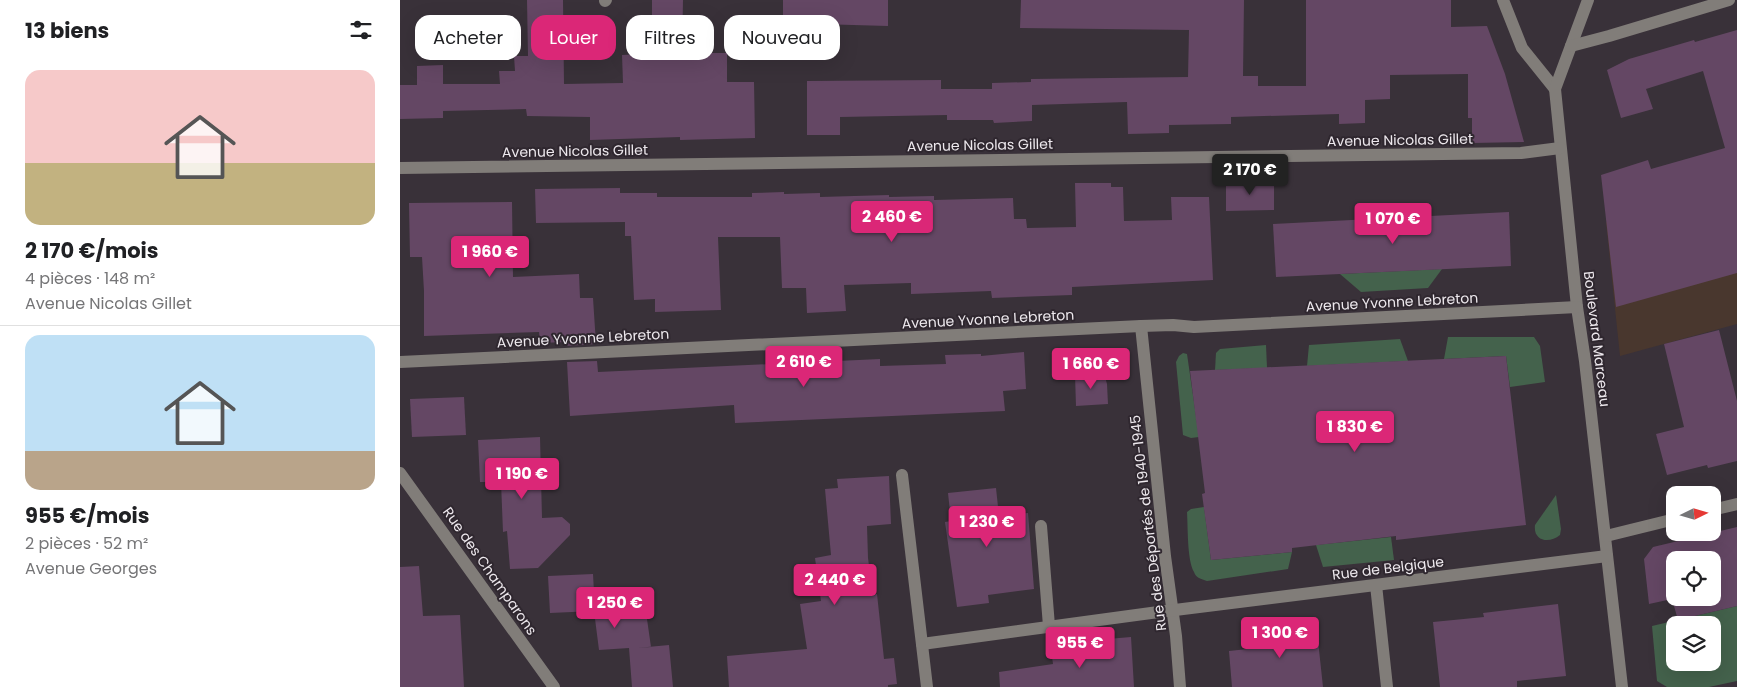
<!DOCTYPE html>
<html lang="fr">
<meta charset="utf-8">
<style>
:root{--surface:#fff;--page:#f2f2f2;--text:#202124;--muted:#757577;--line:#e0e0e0;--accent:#db2777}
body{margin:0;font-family:Poppins,sans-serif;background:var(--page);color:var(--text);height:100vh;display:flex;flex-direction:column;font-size:19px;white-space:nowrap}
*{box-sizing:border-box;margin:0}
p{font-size:16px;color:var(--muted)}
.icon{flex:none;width:28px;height:28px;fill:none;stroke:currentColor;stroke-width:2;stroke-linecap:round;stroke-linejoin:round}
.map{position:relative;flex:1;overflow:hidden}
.panel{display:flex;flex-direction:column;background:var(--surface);width:400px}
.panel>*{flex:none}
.banner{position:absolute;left:15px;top:15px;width:475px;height:45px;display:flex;gap:10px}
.needle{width:32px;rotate:85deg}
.tools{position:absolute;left:1266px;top:486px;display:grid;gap:10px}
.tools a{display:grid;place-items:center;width:55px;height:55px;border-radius:10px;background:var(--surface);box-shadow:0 5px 20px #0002;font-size:25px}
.price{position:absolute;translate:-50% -42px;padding:0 11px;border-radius:5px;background:var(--accent);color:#fff;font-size:16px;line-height:32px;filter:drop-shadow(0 1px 2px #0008)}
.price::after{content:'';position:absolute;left:50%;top:30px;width:15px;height:11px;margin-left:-8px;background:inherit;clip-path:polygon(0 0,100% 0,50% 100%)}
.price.active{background:#222;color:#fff}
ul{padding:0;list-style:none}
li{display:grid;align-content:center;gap:10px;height:265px;padding:0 25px}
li+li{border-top:1px solid var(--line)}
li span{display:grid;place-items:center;height:155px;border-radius:15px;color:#555}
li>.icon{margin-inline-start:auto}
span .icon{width:90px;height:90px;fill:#fffc;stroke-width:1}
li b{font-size:21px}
h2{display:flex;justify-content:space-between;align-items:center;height:60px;padding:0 25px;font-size:21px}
.chip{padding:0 18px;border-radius:15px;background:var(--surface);box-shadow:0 5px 20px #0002;font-size:18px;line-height:45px}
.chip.active{background:var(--accent);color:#fff}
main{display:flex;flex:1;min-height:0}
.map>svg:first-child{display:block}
.commercial{fill:#49372e}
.green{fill:#44624c;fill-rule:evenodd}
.building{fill:#644764;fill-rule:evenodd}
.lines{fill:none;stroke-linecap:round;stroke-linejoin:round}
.minor{stroke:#817d79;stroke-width:12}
.labels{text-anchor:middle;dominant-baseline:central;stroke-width:4;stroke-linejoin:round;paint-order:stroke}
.street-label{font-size:14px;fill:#ede8ed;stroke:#2f272f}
</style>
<main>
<section class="panel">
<h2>13 biens<svg class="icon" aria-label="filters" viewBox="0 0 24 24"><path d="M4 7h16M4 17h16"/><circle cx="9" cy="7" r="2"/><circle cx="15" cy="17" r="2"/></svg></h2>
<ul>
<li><span style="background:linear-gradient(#f6c9c9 60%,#c2b280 0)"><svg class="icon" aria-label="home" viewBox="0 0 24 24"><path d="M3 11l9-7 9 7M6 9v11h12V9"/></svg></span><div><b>2 170 €/mois</b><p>4 pièces · 148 m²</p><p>Avenue Nicolas Gillet</p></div></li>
<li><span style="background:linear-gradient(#bfe0f5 75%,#b9a48a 0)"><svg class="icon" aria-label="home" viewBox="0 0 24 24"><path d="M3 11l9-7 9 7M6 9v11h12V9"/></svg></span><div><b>955 €/mois</b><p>2 pièces · 52 m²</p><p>Avenue Georges</p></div></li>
</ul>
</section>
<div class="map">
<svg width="1337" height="687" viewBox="0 0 1337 687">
<rect width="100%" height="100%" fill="#393139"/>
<polygon class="commercial" points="1337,186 1337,324 1220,356 1206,222"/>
<g class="green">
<polygon points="1042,269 1028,288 961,292 940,274"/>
<polygon points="1048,337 1134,337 1140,346 1145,382 1110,387 1106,356 1044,359"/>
<polygon points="1000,339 1008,361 907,366 909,345"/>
<polygon points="866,345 867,368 815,370 816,353 820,349"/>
<polygon points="783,353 787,354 799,437 791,438 783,435 776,362 779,356"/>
<path d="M1156 495 1161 529 1160 535C1149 544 1133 541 1135 525Z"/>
<path d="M804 507 811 560 892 552 888 569 807 581C801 579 796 578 794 572 787 560 788 527 787 512L791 509Z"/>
<polygon points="991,537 994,560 923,567 916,545"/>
<path d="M1337 606V681L1309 687H1267L1257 681 1252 626ZM1275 625H1312V662H1275Z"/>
</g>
<g class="building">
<polygon points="127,0 163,0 164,84 223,83 222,55 244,54 244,18 252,18 252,0 283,0 282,53 327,53 327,82 354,82 355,138 280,140 280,137 190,140 190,117 127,116 126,109 43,111 43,118 0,119 0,85 17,85 17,66 43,65 43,84 100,84 99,71 115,71 114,56 128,56"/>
<polygon points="383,0 488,0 488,26 383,23"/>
<polygon points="621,0 844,0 843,76 858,76 858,86 906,86 906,0 1051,0 1051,27 1087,26 1105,74 1124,142 1072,143 1072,118 1068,118 1068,74 990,75 990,99 965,100 965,123 939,124 939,114 831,117 831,124 769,125 769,133 728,134 727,102 632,105 632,121 594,123 593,120 547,120 547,115 440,117 440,135 407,135 407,81 541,80 541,89 592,89 592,83 631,82 631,79 788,77 789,30 620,28"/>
<polygon points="1337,30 1337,273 1216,307 1201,175 1248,160 1251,169 1325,148 1303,71 1246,89 1253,109 1221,118 1207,70 1229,59 1294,40 1295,42"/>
<polygon points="874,180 874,210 826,211 826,181"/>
<polygon points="675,183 711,183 711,187 723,187 724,221 772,220 771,197 809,197 813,280 672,287 672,295 592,298 591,291 511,294 511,283 444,285 446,311 407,313 406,288 382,288 380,237 318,237 321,310 255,312 255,299 234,300 231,236 225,236 225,222 136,223 135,189 220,188 220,193 257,193 257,197 352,197 352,193 384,192 384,194 420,193 420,197 489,195 489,197 534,196 534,200 613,198 614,219 626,219 627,228 676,227"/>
<polygon points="112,202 113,277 179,274 180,298 193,298 196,344 166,346 166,342 140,343 139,332 24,336 24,291 22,257 10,257 9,203"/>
<polygon points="1109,212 1111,266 876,277 873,224"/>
<polygon points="1319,330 1337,401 1337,461 1308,468 1307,465 1267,475 1256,434 1284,427 1264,344"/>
<polygon points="624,352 626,389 603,391 605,411 335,423 334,405 170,416 167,362 197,361 198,372 480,359 480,366 546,364 545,355 581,354 581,356"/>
<polygon points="1106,356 1126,525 996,540 996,536 892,548 892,552 811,560 802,494 805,493 790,371"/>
<polygon points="704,373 707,384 708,404 676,406 675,375"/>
<polygon points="64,397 66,435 12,437 10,399"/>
<polygon points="140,437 142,518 162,517 170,524 170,535 138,568 110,569 107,531 103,532 101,482 80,482 78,440"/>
<polygon points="489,476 491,524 467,526 468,558 473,595 477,594 484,659 494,658 497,684 488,685 488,687 329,687 327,656 407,649 400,604 421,601 415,558 431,555 425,489 438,488 437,479"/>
<polygon points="596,488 599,516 628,513 634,589 588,595 589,603 557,607 545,522 551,521 548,493"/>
<path d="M1337 527V606L1278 620 1272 599 1249 604 1244 559 1253 547ZM1275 560H1312V598H1275Z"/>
<polygon points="19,566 23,616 60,615 64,687 0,687 0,567"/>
<polygon points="193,574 195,610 245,605 251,647 237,648 269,645 273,687 232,687 229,648 199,650 194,611 150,613 148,576"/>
<polygon points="1158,604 1166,676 1117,681 1117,687 1040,687 1033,622 1084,617 1083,613"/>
<polygon points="916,622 923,687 832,687 829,651 857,648 855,628"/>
<polygon points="731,637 734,687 600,687 599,672 653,664 652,657 697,653 696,640"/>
</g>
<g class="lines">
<g class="minor">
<polyline points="1103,0 1122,48 1155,89"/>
<polyline points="1188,0 1155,89 1177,307 1185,361 1222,687"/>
<polyline points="205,1 206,0"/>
<polyline points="1171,46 1209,36 1329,0"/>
<polyline points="0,168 1121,153 1160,148"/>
<polyline points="741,326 765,556 776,636 780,687"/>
<polyline points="0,362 741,326 773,325 794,327 1177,307"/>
<polyline points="0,473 154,687"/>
<polyline points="502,475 527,687"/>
<polyline points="1312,510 1337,504"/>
<polyline points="641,526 649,626"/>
<polyline points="1206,536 1275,519"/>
<polyline points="976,585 987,687"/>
<polyline points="522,644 751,613 1207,556"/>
</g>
</g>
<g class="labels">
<g class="street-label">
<text transform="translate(1000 140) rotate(-1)">Avenue Nicolas Gillet</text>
<text transform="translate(580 145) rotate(-1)">Avenue Nicolas Gillet</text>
<text transform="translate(175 151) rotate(-1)">Avenue Nicolas Gillet</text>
<text transform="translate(992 302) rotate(-3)">Avenue Yvonne Lebreton</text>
<text transform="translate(588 319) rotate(-3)">Avenue Yvonne Lebreton</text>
<text transform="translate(183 338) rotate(-3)">Avenue Yvonne Lebreton</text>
<text transform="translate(1197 339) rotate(83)">Boulevard Marceau</text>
<text transform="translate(748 523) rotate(-97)">Rue des Déportés de 1940-1945</text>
<text transform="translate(988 568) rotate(-7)">Rue de Belgique</text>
<text transform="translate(90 571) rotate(55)">Rue des Champarons</text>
</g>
</g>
</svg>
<div class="tools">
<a><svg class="needle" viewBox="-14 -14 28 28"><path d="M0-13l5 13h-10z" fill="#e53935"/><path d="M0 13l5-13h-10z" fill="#757577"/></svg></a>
<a><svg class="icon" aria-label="locate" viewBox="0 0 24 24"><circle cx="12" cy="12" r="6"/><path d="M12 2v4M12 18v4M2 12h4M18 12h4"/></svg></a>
<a><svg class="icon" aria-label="layers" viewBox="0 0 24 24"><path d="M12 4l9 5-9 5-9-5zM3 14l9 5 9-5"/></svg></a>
</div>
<b class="price active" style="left:850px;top:196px">2 170 €</b>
<b class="price" style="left:492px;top:243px">2 460 €</b>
<b class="price" style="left:993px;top:245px">1 070 €</b>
<b class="price" style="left:90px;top:278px">1 960 €</b>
<b class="price" style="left:404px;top:388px">2 610 €</b>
<b class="price" style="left:691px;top:390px">1 660 €</b>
<b class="price" style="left:955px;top:453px">1 830 €</b>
<b class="price" style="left:122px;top:500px">1 190 €</b>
<b class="price" style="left:587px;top:548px">1 230 €</b>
<b class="price" style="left:435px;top:606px">2 440 €</b>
<b class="price" style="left:215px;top:629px">1 250 €</b>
<b class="price" style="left:880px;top:659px">1 300 €</b>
<b class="price" style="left:680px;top:669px">955 €</b>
<div class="banner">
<a class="chip">Acheter</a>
<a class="chip active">Louer</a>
<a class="chip">Filtres</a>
<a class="chip">Nouveau</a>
</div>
</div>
</main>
